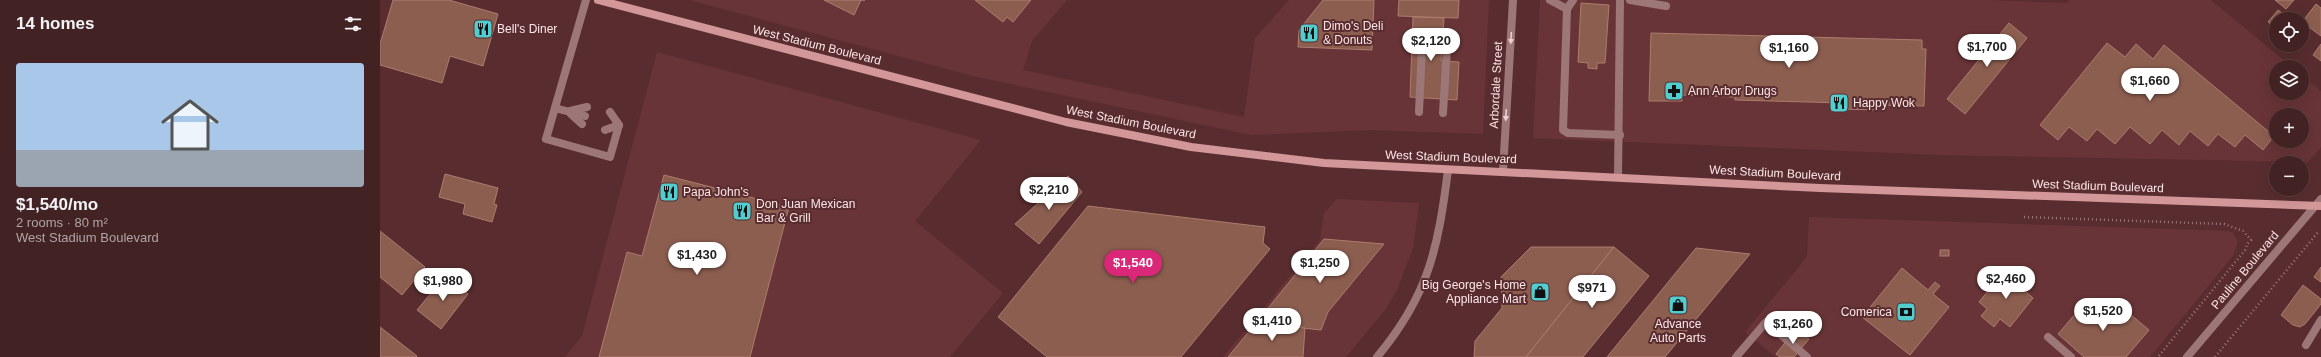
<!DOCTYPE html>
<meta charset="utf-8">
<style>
:root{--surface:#432223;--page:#4d2f30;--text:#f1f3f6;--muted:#afa4a6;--line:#5b3f41;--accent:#db2777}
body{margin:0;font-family:Arial,sans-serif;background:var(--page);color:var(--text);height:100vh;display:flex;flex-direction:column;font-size:15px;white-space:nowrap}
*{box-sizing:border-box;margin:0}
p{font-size:13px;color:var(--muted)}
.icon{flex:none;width:22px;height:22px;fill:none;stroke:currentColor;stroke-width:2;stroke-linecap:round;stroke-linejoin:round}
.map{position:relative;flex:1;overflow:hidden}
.panel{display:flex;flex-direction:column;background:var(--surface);width:380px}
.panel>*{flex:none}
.fabs{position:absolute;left:1889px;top:12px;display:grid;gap:8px}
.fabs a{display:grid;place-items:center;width:40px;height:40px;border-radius:50%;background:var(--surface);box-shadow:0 4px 16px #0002,0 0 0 1px var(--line);font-size:20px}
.price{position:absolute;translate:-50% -34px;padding:0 9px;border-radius:14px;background:#fff;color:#222;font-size:13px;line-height:26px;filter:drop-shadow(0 1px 2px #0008)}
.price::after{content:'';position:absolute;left:50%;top:24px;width:12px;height:9px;margin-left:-6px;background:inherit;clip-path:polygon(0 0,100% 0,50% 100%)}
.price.selected{background:var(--accent);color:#fff}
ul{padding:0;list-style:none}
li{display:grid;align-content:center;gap:8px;height:212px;padding:0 16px}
li span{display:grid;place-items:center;height:124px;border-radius:4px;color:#555}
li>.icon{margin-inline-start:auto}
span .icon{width:72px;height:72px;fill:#fffc;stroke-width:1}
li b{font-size:17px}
h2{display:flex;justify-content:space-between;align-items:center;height:48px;padding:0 16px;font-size:17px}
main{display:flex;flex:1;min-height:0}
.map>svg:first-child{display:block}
.built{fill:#683437;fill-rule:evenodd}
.building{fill:#8c5e50;stroke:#ad7c6e}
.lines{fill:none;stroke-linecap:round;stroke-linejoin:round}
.path{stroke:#9b7879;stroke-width:2.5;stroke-dasharray:1 3;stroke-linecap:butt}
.service{stroke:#9d7778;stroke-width:8}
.minor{stroke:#9d7778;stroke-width:8}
.tertiary{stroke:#9d7778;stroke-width:8}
.secondary{stroke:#d39799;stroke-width:8}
.oneway{fill:#ead0d0}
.labels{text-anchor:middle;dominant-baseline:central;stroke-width:4;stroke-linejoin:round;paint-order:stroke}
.poi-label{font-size:12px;fill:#fde6e6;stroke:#592d2f;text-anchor:start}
.street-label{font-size:12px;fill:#fde6e6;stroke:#592d2f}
</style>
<main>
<section class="panel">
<h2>14 homes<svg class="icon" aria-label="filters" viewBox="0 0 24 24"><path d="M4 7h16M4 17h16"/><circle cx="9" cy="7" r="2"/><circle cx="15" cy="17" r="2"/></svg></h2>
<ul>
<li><span style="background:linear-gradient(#a9c7e8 70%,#9aa5b1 0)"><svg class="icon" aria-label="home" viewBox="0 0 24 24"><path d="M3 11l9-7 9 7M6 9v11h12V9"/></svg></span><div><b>$1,540/mo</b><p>2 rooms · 80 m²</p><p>West Stadium Boulevard</p></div></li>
</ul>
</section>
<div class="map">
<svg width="1941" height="357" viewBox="0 0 1941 357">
<rect width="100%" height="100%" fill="#592d2f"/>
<g class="built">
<polygon points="309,0 687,0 652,41 643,70 864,117 875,38 909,0 1109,0 1103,134 992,130 871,135 593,76"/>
<path d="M1160 0H1608L1687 3 1690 0H1831L1912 67H1896V93H1922V75L1941 91V147L1928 162 1562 155 1153 138ZM1896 115H1922V141H1896Z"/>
<polygon points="277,52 601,140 535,221 623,293 570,357 185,357 202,336"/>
<polygon points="957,199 1039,203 1033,248 1017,290 1006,309 966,357 843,357 940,240 944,213"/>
<polygon points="1429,217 1848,231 1853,233 1858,242 1852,257 1770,357 1396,357 1365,332 1427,257"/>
</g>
<g class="building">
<polygon points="13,0 69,0 118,14 103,66 70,56 62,83 0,65 0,44"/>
<polygon points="444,0 485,0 481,0 474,15"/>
<polygon points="595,0 651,0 633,22 627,17 623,22"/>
<polygon points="943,0 994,0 992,50 918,47 919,30"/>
<polygon points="1019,0 1079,0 1078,18 1018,16"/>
<polygon points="1895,0 1914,0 1906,9"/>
<polygon points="1201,3 1229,5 1225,63 1217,63 1217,69 1208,68 1208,63 1198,62"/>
<polygon points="1936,4 1941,8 1941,36 1922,22"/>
<polygon points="1898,10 1910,19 1896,19 1896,28 1888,22"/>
<polygon points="1033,17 1064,18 1061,61 1079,62 1077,100 1030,97"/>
<polygon points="1629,23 1647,38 1585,114 1567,99"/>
<polygon points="1271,33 1542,40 1542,49 1546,49 1544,106 1495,105 1495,110 1463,109 1464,103 1355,100 1355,97 1302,95 1302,101 1269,101"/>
<polygon points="1727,43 1745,57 1756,44 1773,59 1784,45 1894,136 1883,150 1865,135 1855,147 1838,134 1828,146 1810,131 1799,145 1782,130 1770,144 1750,127 1735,144 1717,129 1707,141 1689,127 1678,140 1660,125"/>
<polygon points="1941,44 1941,61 1933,55"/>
<polygon points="65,174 118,188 114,204 117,205 112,222 83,214 85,204 59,197"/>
<polygon points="284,175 409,207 370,357 219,357 247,252 262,256"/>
<polygon points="688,176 702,192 659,244 635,224"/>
<polygon points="708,206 885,227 883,243 890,249 801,357 667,357 618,317"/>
<polygon points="0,231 45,267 22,295 0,277"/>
<polygon points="944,239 1004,244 948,312 941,330 876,323"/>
<polygon points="1151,247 1234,247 1146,357 1094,357 1095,341 1122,308 1121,277"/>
<polygon points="1234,247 1269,276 1203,357 1146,357"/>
<polygon points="1316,248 1370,254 1285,357 1227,357"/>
<rect x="1560" y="250" width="9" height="6"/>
<polygon points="1941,267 1941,282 1934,277"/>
<polygon points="1522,268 1548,290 1555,282 1560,286 1553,294 1569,307 1530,355 1482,317"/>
<polygon points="1637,272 1651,283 1645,291 1653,298 1630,327 1620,319 1614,327 1601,316 1607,309 1599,302 1623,273 1631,279"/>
<polygon points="65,276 88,294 61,329 37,310"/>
<polygon points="1923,285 1941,299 1941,304 1925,324 1920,327 1913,325 1901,315"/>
<polygon points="1709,298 1729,315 1738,304 1769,330 1746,357 1704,357 1678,334"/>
<polygon points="876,323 925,328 923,357 848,357"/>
<polygon points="0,327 37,356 36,357 0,357"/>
<polygon points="1416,329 1429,339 1414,357 1400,357 1396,354"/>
</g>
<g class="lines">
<g class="path">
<polyline points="1644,217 1844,224 1863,231 1871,240 1867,244 1866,249 1778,357"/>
<polyline points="1835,357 1939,231"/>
</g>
<g class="service">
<polyline points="206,0 166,139 230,157 239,125 230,112"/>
<polyline points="1170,0 1187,9"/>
<polyline points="1193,0 1187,9 1183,130 1188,133 1240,135"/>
<polyline points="1250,0 1286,6"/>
<polyline points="175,108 205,116"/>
<polyline points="190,111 207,107"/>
<polyline points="1039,112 1042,46"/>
<polyline points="1063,113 1067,48"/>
<polyline points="191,114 202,124"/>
<polyline points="225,130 239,125"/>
<polyline points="1238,177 1240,0"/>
<polyline points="1668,337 1691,357"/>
<polyline points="1926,345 1941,320"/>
<polyline points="1356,357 1386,322 1427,357"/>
</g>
<g class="minor">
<polyline points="1123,171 1133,0"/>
<path d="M997 357C1049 295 1058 248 1068 170"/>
</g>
<polyline class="tertiary" points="1807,357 1941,199"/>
<polyline class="secondary" points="218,0 686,122 811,147 944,163 1440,188 1941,206"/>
</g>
<defs><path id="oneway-solid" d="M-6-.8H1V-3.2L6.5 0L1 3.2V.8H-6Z"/></defs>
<g class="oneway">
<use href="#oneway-solid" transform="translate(1131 38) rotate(93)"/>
<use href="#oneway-solid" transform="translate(1126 115) rotate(93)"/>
</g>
<defs>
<g id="restaurant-square" transform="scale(1)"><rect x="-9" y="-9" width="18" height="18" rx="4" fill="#52cdcf" stroke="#592d2f"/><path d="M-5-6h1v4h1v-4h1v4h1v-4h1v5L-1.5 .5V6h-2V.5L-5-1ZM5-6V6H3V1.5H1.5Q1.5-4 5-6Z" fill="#111"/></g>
<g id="pharmacy-square" transform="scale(1)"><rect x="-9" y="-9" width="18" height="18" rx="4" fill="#52cdcf" stroke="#592d2f"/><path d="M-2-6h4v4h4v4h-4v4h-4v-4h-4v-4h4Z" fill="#111"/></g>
<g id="shop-square" transform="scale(1)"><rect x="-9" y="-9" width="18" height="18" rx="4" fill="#52cdcf" stroke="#592d2f"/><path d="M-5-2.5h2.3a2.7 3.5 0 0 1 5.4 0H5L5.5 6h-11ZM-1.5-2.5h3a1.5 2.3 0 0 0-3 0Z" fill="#111"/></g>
<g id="bank-square" transform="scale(1)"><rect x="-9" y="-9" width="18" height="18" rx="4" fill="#52cdcf" stroke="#592d2f"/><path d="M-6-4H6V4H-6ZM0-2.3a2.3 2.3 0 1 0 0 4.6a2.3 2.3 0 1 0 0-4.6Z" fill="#111"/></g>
</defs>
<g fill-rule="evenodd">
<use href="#restaurant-square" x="103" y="29"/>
<use href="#restaurant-square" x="929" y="33"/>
<use href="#pharmacy-square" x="1294" y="91"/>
<use href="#restaurant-square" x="1459" y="103"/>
<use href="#restaurant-square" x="289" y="192"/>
<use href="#restaurant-square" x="362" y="211"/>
<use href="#shop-square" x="1160" y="292"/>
<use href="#shop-square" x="1298" y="305"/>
<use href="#bank-square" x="1526" y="312"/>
</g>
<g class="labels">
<g class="poi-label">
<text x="943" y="26">Dimo's Deli<tspan x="943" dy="14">&amp; Donuts</tspan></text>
<text x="117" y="29">Bell's Diner</text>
<text x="1308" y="91">Ann Arbor Drugs</text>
<text x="1473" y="103">Happy Wok</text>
<text x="303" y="192">Papa John's</text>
<text x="376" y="204">Don Juan Mexican<tspan x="376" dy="14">Bar &amp; Grill</tspan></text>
<text x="1146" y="285" text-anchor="end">Big George's Home<tspan x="1146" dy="14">Appliance Mart</tspan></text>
<text x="1512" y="312" text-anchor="end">Comerica</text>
<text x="1298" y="324" text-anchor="middle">Advance<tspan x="1298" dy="14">Auto Parts</tspan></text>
</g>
<g class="street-label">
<text transform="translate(437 45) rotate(14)">West Stadium Boulevard</text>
<text transform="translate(1116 85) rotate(-87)">Arbordale Street</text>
<text transform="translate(751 122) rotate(11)">West Stadium Boulevard</text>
<text transform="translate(1071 157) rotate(2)">West Stadium Boulevard</text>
<text transform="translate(1395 173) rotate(3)">West Stadium Boulevard</text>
<text transform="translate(1718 186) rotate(2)">West Stadium Boulevard</text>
<text transform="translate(1865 270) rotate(-50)">Pauline Boulevard</text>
</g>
</g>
</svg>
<div class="fabs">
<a><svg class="icon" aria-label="locate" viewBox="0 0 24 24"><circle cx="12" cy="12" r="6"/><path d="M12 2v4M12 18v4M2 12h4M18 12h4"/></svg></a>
<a><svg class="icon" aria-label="layers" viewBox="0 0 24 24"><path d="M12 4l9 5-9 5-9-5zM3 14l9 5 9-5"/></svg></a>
<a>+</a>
<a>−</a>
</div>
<b class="price" style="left:1051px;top:62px">$2,120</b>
<b class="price" style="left:1607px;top:68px">$1,700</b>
<b class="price" style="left:1409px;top:69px">$1,160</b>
<b class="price" style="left:1770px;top:102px">$1,660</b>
<b class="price" style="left:669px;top:211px">$2,210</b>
<b class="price" style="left:317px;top:276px">$1,430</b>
<b class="price selected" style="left:753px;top:284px">$1,540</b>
<b class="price" style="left:940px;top:284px">$1,250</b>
<b class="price" style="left:1626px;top:300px">$2,460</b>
<b class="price" style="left:63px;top:302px">$1,980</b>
<b class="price" style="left:1212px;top:309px">$971</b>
<b class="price" style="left:1723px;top:332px">$1,520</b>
<b class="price" style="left:892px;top:342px">$1,410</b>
<b class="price" style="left:1413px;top:345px">$1,260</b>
</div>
</main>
